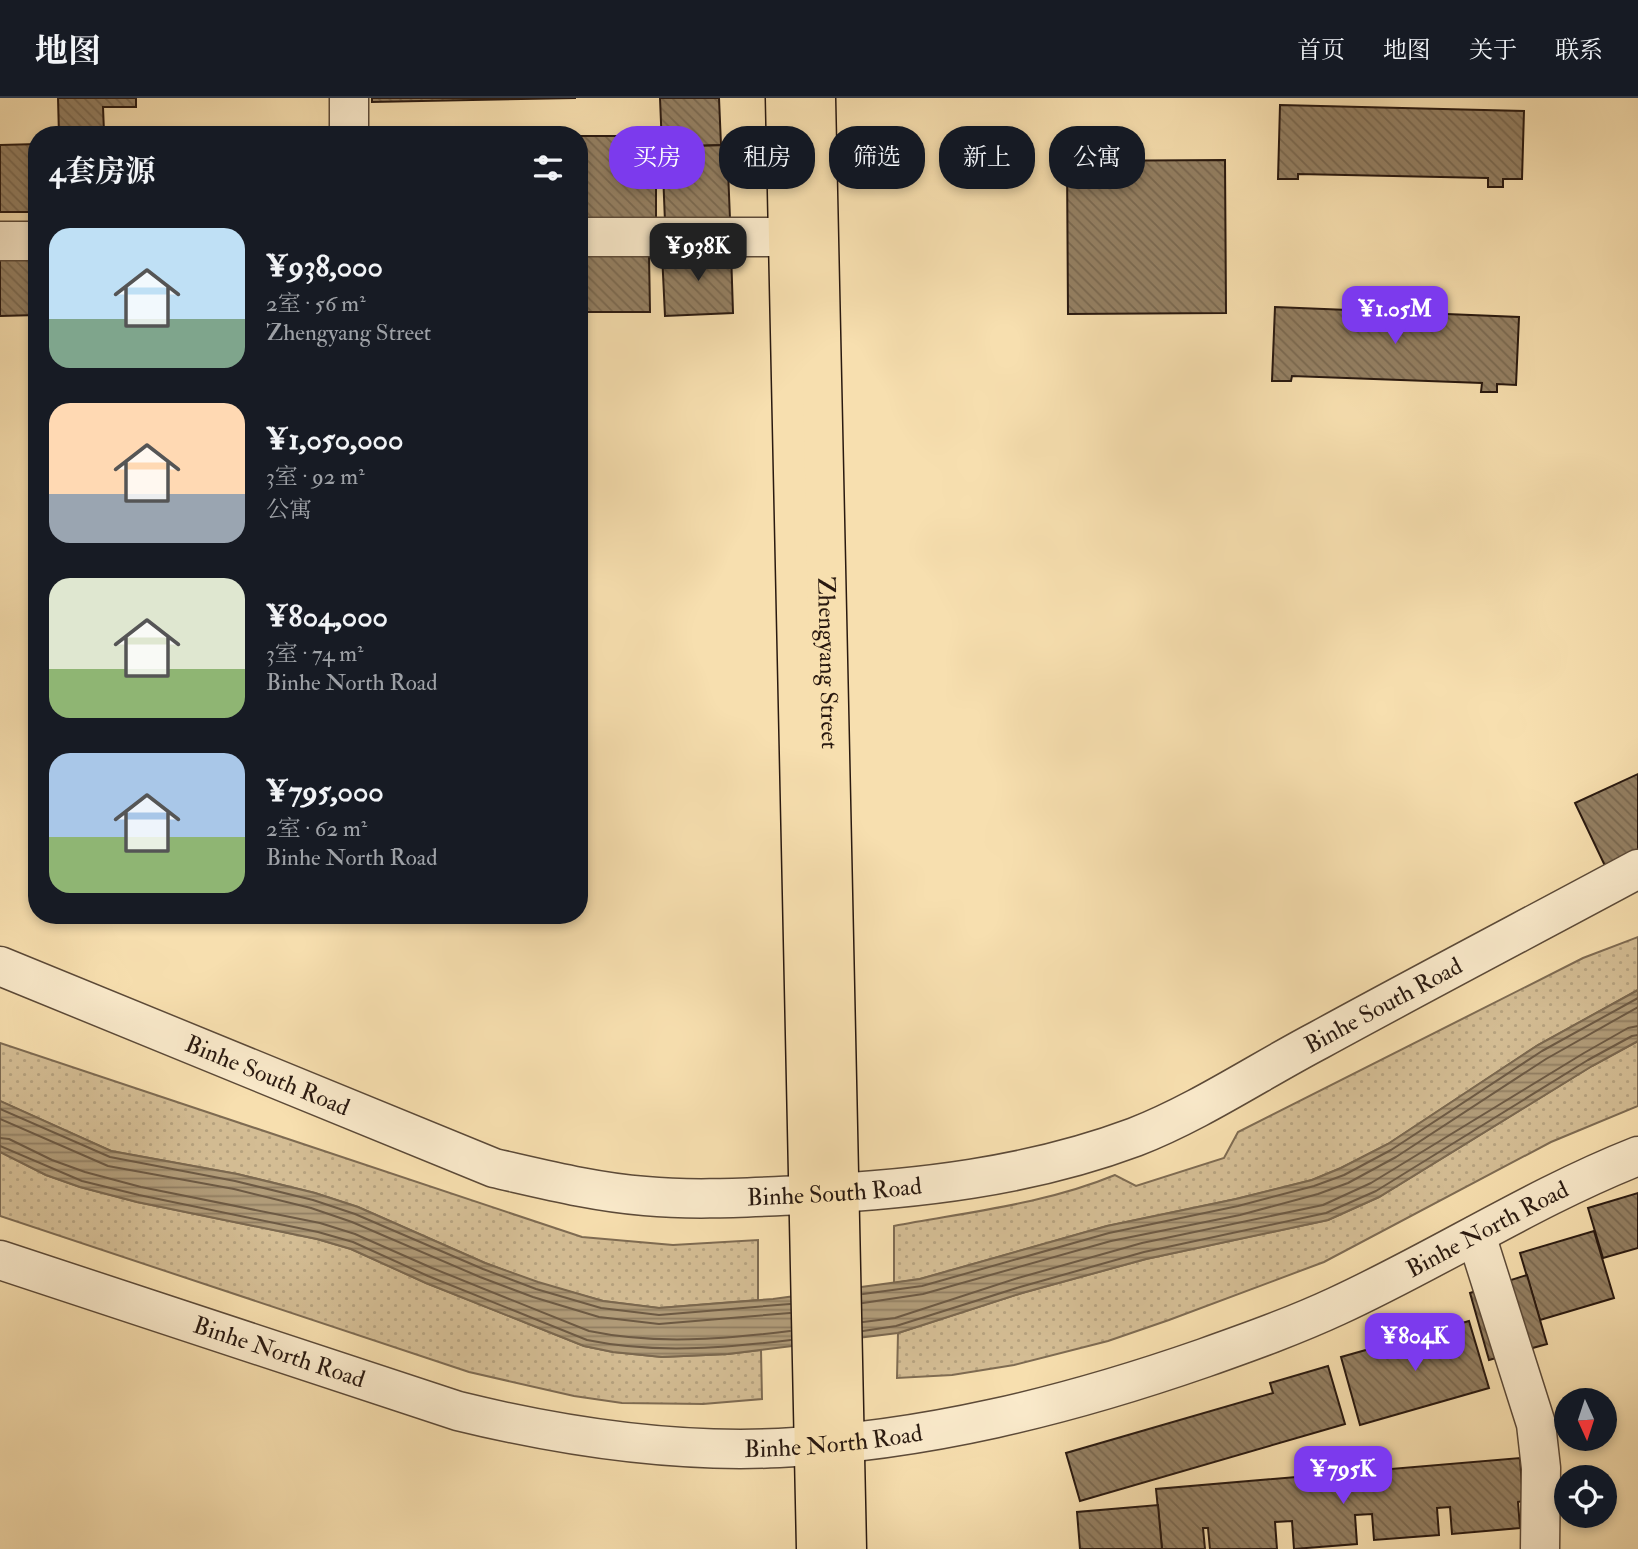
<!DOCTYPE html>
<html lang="zh">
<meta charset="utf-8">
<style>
:root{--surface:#171b24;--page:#20242c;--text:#f1f3f6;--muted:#9ea1a6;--line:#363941;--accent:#7c3aed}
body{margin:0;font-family:"IM FELL Double Pica","Noto Serif SC",serif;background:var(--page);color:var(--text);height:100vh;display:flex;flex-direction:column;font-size:26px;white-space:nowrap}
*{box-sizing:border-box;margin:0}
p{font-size:23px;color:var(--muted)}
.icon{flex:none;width:38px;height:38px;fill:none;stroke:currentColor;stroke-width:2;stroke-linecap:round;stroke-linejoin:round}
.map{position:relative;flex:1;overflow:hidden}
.drawer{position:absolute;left:28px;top:28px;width:560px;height:798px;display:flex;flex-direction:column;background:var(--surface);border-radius:28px;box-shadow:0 4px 10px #0003}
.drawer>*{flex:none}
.hud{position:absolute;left:609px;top:28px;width:665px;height:63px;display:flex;gap:14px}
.needle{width:46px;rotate:177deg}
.fabs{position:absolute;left:1554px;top:1290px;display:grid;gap:14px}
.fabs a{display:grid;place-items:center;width:63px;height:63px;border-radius:50%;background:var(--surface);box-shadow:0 4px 10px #0003;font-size:35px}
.price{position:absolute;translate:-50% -60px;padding:0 16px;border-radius:14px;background:var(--accent);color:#fff;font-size:23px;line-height:46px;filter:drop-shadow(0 2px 4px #0008)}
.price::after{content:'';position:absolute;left:50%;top:42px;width:21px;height:16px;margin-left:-10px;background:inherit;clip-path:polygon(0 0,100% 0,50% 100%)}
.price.current{background:#222;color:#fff}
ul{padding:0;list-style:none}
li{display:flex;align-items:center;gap:21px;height:175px;padding:0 21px}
li span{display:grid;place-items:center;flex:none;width:196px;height:140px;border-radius:21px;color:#555}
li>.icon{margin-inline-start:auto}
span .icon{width:84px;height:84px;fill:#fffc;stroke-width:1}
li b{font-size:30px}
h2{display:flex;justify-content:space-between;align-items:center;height:84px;padding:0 21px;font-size:30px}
.pill{padding:0 24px;border-radius:28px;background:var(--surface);box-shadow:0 4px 10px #0003;font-size:24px;line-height:63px}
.pill.current{background:var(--accent);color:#fff}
header{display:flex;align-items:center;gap:42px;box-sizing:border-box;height:98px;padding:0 35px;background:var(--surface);border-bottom:2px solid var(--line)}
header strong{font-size:33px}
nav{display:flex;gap:38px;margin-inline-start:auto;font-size:24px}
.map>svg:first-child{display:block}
.green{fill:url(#green-dots);stroke:#7e6b52;stroke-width:2}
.water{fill:url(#water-rules);stroke:#7b684f;stroke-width:2}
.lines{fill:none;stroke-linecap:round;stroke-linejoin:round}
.shore{stroke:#6d5a44;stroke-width:2}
.building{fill:url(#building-back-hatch);stroke:#291910;stroke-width:2}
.minor-casing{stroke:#5c4a38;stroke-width:41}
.major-casing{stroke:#291910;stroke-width:41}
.minor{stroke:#faeacb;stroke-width:38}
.major{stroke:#f7dfaf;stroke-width:38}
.labels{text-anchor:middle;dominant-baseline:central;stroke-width:6;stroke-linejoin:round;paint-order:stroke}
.street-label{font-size:24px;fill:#291910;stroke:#faeacb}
</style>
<header>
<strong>地图</strong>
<nav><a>首页</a><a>地图</a><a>关于</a><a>联系</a></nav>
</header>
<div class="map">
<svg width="1638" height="1451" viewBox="0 0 1638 1451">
<defs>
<pattern id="green-dots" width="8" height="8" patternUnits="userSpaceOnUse" patternTransform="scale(1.75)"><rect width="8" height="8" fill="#d4bd94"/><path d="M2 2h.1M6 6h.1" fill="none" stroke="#b6a27f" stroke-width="1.8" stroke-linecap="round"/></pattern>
<pattern id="water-rules" width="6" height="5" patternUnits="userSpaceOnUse" patternTransform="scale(1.75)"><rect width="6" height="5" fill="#b19c79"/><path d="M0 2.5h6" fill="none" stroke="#907e62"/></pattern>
<pattern id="building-back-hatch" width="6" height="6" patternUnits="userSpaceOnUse" patternTransform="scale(1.75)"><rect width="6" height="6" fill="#948063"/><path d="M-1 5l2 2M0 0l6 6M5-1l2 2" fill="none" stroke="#796850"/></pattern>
</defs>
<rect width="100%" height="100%" fill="#f7dfaf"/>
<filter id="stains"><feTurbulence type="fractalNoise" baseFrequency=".00286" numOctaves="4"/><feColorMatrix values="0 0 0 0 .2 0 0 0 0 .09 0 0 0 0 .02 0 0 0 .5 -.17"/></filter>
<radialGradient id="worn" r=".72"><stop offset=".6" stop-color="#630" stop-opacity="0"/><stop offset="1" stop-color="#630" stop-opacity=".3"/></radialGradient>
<g class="green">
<path d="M1638 839V892L1538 947 1388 1046 1341 1070 1312 1082 1236 1101 1107 1128 920 1181 894 1185V1128C968 1114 1045 1106 1115 1077L1136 1088 1224 1060 1238 1034 1583 860Z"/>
<polygon points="1638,943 1638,1008 1551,1044 1324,1164 1169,1222 1108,1243 1014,1267 952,1277 897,1280 898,1235 1022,1195 1146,1161 1328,1122 1379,1099 1592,968"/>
<polygon points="0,945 582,1139 673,1147 758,1142 758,1202 659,1210 603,1203 538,1185 485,1165 358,1109 315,1095 237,1076 111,1053 0,1003"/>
<polygon points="0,1054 46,1077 80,1089 137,1104 317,1141 351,1151 426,1185 584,1248 613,1254 662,1259 728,1256 761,1252 762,1301 703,1306 622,1305 574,1298 469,1274 0,1118"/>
</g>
<polygon class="water" points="1638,892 1638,943 1592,968 1379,1099 1328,1122 1146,1161 1022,1195 898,1235 728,1256 662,1259 613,1254 584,1248 426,1185 351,1151 317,1141 137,1104 80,1089 46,1077 0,1054 0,1003 111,1053 237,1076 315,1095 358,1109 485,1165 538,1184 603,1203 659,1210 773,1201 920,1181 1107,1128 1236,1101 1312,1082 1341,1070 1388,1046 1538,947"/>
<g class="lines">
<g class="shore">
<polyline points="0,1011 110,1059 235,1083 313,1102 355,1116 483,1171 536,1191 601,1210 659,1217 790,1206"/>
<polyline points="0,1021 108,1068 234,1091 311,1110 352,1124 480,1179 533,1199 599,1219 659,1226 790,1215"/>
<path d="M0 1040 9 1041 52 1062 85 1074 141 1089 320 1125 355 1136 432 1170 589 1233C656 1247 723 1241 790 1233"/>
<path d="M0 1048 82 1083 139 1097 318 1134 353 1144 428 1178 587 1242C655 1256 722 1250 791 1242"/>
<polyline points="863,1196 922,1188 1109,1135 1238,1108 1314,1088 1344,1077 1391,1052 1542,953 1638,900"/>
<polyline points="863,1205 923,1196 1111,1143 1240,1117 1318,1096 1348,1085 1396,1059 1546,961 1638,909"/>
<polyline points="863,1224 895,1220 1018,1180 1142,1145 1323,1107 1371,1085 1584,955 1628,930 1638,928"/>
<polyline points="863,1233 896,1228 1020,1189 1144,1154 1326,1115 1376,1093 1588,962 1632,938 1638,937"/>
</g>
</g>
<g class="building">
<polygon points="58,0 136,0 136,9 103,9 104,34 326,30 326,37 59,37"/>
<polygon points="372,0 576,0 372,4"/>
<polygon points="660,0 719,0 721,47 662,49"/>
<polygon points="1280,7 1524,13 1522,81 1503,81 1503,89 1488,89 1488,80 1298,76 1298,81 1278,81"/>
<rect x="579" y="38" width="77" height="93"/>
<polygon points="37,46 37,114 0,114 0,47"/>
<polygon points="727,47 730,121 665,124 662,49"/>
<polygon points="1225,62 1226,215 1068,216 1067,63"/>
<polygon points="731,153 733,215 665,218 662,155"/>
<polygon points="579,156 649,156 650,214 579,214"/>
<polygon points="37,158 37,217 0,218 0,159"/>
<polygon points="1275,209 1519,219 1516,287 1497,286 1497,294 1481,294 1482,285 1292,278 1291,283 1272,283"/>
<polygon points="1638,676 1638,761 1607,772 1575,705"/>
<polygon points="1638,1095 1638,1150 1603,1160 1588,1110"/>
<polygon points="1594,1133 1614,1200 1540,1222 1520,1155"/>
<polygon points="1527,1177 1547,1246 1489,1262 1470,1195"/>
<polygon points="1469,1223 1489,1290 1360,1327 1341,1259"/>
<polygon points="1328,1268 1345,1326 1080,1403 1066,1355 1273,1295 1270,1285"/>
<polygon points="1520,1360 1523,1403 1518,1404 1520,1430 1452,1436 1450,1409 1437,1410 1439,1437 1374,1442 1372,1416 1355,1417 1357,1446 1294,1451 1292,1423 1275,1424 1277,1451 1210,1451 1208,1430 1203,1430 1205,1451 1162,1451 1156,1391"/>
<polygon points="1158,1407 1162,1451 1080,1451 1077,1414"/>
</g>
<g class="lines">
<g class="minor-casing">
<g id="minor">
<polyline points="349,0 349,37"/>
<polyline points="579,139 788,139"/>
<polyline points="0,143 37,143"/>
<path id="s1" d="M0 868 494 1070C543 1081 594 1094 645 1098 697 1103 751 1099 804 1097 917 1091 1028 1079 1135 1039 1199 1014 1258 974 1319 942 1425 884 1532 828 1638 771"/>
<polyline points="1476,1137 1536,1326 1541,1370 1540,1451"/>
<path id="s2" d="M0 1162 458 1313C560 1338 673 1355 779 1350 925 1343 1066 1308 1204 1260 1249 1244 1294 1228 1337 1208 1439 1161 1534 1099 1638 1058"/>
</g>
</g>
<g class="major-casing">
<g id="major">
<polyline points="785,0 816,1451"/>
<path id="s3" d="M816 0 847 1451"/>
</g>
</g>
<use href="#minor" class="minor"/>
<use href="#major" class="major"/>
</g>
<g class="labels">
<g class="street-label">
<text stroke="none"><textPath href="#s3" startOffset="565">Zhengyang Street</textPath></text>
<text stroke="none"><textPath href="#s1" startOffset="1465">Binhe South Road</textPath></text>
<text stroke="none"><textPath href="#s1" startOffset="289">Binhe South Road</textPath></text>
<text stroke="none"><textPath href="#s1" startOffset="877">Binhe South Road</textPath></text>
<text stroke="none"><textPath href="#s2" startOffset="1554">Binhe North Road</textPath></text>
<text stroke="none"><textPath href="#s2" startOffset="294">Binhe North Road</textPath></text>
<text stroke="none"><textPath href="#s2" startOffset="861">Binhe North Road</textPath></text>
</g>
</g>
<rect width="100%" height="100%" filter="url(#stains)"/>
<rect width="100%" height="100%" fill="url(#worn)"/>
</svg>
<div class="fabs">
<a><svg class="needle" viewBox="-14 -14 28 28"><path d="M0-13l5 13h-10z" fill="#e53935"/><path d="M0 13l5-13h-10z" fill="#9ea1a6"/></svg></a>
<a><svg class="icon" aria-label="locate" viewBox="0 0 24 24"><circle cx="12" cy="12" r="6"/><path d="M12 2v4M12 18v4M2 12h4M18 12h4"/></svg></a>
</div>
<b class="price current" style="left:698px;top:185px">¥938K</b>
<b class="price" style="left:1395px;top:248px">¥1.05M</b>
<b class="price" style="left:1415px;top:1275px">¥804K</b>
<b class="price" style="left:1343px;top:1408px">¥795K</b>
<div class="hud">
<a class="pill current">买房</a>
<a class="pill">租房</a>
<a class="pill">筛选</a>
<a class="pill">新上</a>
<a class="pill">公寓</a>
</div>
<section class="drawer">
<h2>4套房源<svg class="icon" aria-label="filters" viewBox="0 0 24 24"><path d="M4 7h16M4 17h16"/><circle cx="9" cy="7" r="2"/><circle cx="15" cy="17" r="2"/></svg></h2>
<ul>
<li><span style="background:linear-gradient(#bfe0f5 65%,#7fa58c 0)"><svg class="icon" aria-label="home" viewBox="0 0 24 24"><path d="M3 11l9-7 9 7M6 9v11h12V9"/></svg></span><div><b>¥938,000</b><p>2室 · 56 m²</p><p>Zhengyang Street</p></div></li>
<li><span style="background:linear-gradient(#ffd9b3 65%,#9aa5b1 0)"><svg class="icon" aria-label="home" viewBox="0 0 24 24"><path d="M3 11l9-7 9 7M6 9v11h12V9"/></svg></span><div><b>¥1,050,000</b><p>3室 · 92 m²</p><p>公寓</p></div></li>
<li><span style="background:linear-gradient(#dfe7d0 65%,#8fb573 0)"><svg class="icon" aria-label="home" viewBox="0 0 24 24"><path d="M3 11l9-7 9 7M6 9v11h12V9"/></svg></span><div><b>¥804,000</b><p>3室 · 74 m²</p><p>Binhe North Road</p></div></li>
<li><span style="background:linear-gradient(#a9c7e8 60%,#8fb573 0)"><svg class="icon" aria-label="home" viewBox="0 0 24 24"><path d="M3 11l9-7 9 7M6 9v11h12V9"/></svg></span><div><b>¥795,000</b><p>2室 · 62 m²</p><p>Binhe North Road</p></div></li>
</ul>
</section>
</div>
